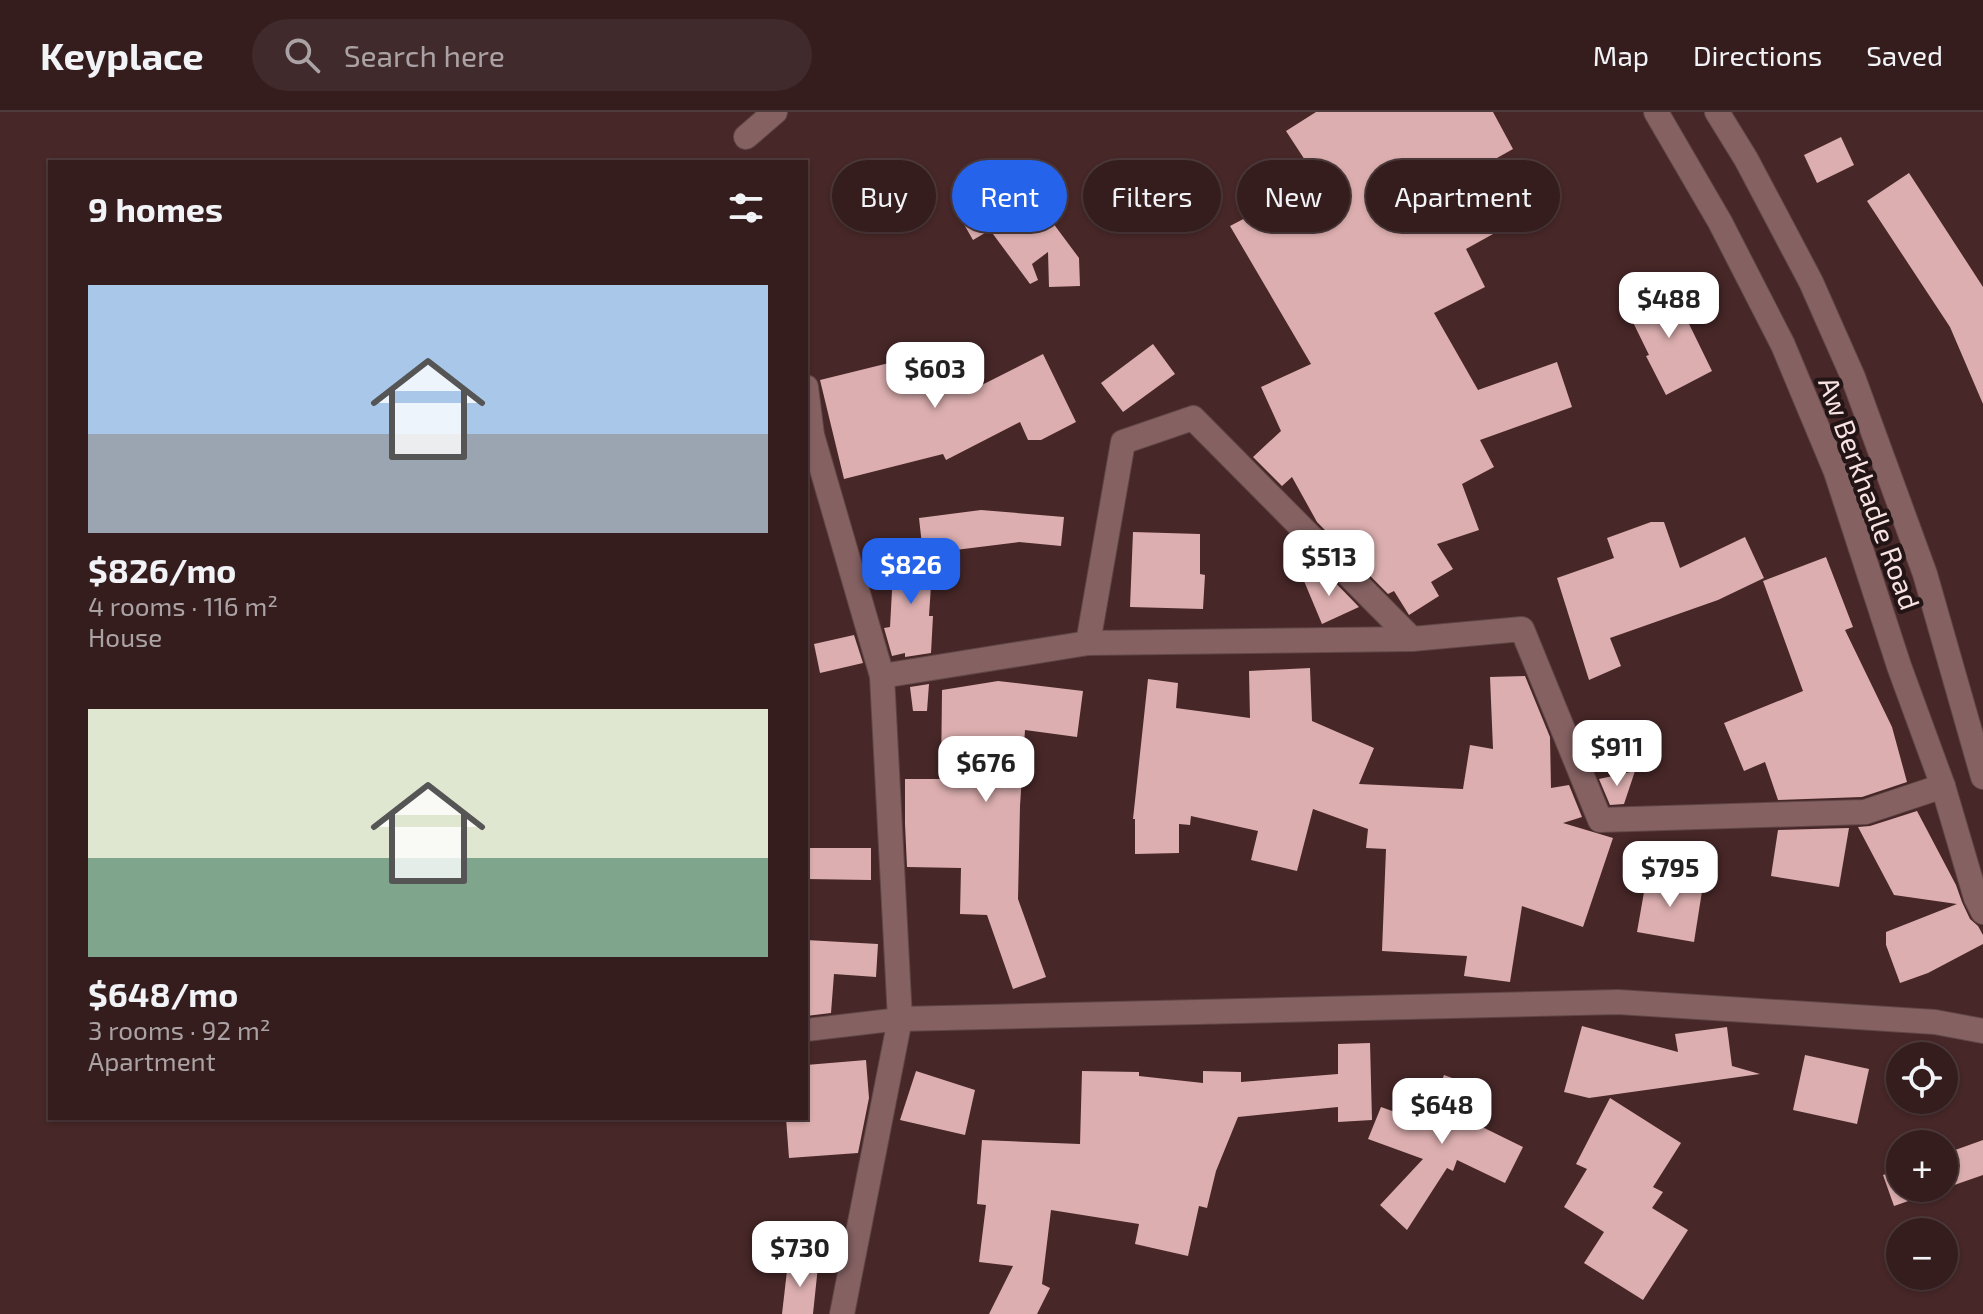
<!DOCTYPE html>
<meta charset="utf-8">
<style>
:root{--surface:#351d1e;--page:#402a2b;--text:#f1f3f6;--muted:#aaa2a4;--line:#4f3b3c;--accent:#2563eb}
body{margin:0;font-family:"Exo 2",sans-serif;background:var(--page);color:var(--text);height:100vh;display:flex;flex-direction:column;font-size:30px;white-space:nowrap}
*{box-sizing:border-box;margin:0}
p{font-size:26px;color:var(--muted)}
.icon{flex:none;width:44px;height:44px;fill:none;stroke:currentColor;stroke-width:2;stroke-linecap:round;stroke-linejoin:round}
.map{position:relative;flex:1;overflow:hidden}
.sheet{position:absolute;left:48px;top:48px;width:760px;height:960px;display:flex;flex-direction:column;background:var(--surface);border-radius:0px;box-shadow:0 2px 6px #0004,0 0 0 2px var(--line)}
.sheet>*{flex:none}
.hud{position:absolute;left:832px;top:48px;width:760px;height:72px;display:flex;gap:16px}
.buttons{position:absolute;left:1886px;top:930px;display:grid;gap:16px}
.buttons a{display:grid;place-items:center;width:72px;height:72px;border-radius:50%;background:var(--surface);box-shadow:0 2px 6px #0004,0 0 0 2px var(--line);font-size:40px}
.price{position:absolute;translate:-50% -68px;padding:0 18px;border-radius:16px;background:#fff;color:#222;font-size:26px;line-height:52px;filter:drop-shadow(0 2px 4px #0008)}
.price::after{content:'';position:absolute;left:50%;top:48px;width:24px;height:18px;margin-left:-12px;background:inherit;clip-path:polygon(0 0,100% 0,50% 100%)}
.price.current{background:var(--accent);color:#fff}
ul{padding:0;list-style:none}
li{display:grid;align-content:center;gap:16px;height:424px;padding:0 40px}
li span{display:grid;place-items:center;height:248px;border-radius:0px;color:#555}
li>.icon{margin-inline-start:auto}
span .icon{width:144px;height:144px;fill:#fffc;stroke-width:1}
li b{font-size:34px}
h2{display:flex;justify-content:space-between;align-items:center;height:96px;padding:0 40px;font-size:34px}
.pill{padding:0 28px;border-radius:36px;background:var(--surface);box-shadow:0 2px 6px #0004,0 0 0 2px var(--line);font-size:28px;line-height:72px}
.pill.current{background:var(--accent);color:#fff}
header{display:flex;align-items:center;gap:48px;box-sizing:border-box;height:112px;padding:0 40px;background:var(--surface);border-bottom:2px solid var(--line)}
header strong{font-size:38px}
nav{display:flex;gap:44px;margin-inline-start:auto;font-size:28px}
.search{width:560px;height:72px;background:var(--page);display:flex;align-items:center;gap:20px;box-sizing:border-box;padding:0 28px;border-radius:44px;color:var(--muted);font-size:30px}
.map>svg:first-child{display:block}
.building{fill:#dcaeaf}
.lines{fill:none;stroke-linecap:round;stroke-linejoin:round}
.lane-casing{stroke:#614647;stroke-width:24}
.street-casing{stroke:#614647;stroke-width:26}
.secondary-casing{stroke:#614647;stroke-width:26}
.lane{stroke:#856162;stroke-width:22}
.street{stroke:#856162;stroke-width:24}
.secondary{stroke:#856162;stroke-width:24}
.labels{text-anchor:middle;dominant-baseline:central;stroke-width:8;stroke-linejoin:round;paint-order:stroke}
.street-label{font-size:28px;fill:#f8e3e2;stroke:#231515}
</style>
<header>
<strong>Keyplace</strong>
<div class="search"><svg class="icon" aria-label="search" viewBox="0 0 24 24"><circle cx="10" cy="10" r="6"/><path d="M15 15l6 6"/></svg>Search here</div>
<nav><a>Map</a><a>Directions</a><a>Saved</a></nav>
</header>
<div class="map">
<svg width="1983" height="1202" viewBox="0 0 1983 1202">
<rect width="100%" height="100%" fill="#472728"/>
<g class="building">
<polygon points="1316,0 1493,0 1513,37 1497,46 1529,102 1466,137 1485,175 1434,201 1478,278 1557,250 1572,295 1480,328 1494,355 1462,372 1479,418 1437,432 1453,457 1431,470 1439,484 1409,503 1394,479 1388,482 1317,410 1292,365 1282,374 1253,345 1281,319 1261,275 1311,252 1230,114 1318,68 1286,19"/>
<polygon points="1841,25 1854,53 1817,71 1804,43"/>
<polygon points="873,51 885,82 851,96 838,64"/>
<polygon points="1909,61 1983,175 1983,292 1950,215 1867,89"/>
<polygon points="1002,76 1019,118 1044,99 1079,146 1080,174 1049,175 1048,140 1032,152 1038,168 1030,172 990,118 973,128 958,102"/>
<polygon points="1670,173 1712,259 1666,283 1646,244 1649,243 1626,196"/>
<polygon points="1153,232 1175,262 1123,300 1101,271"/>
<polygon points="954,235 966,281 1043,242 1076,310 1041,328 1028,328 1020,310 946,348 943,342 844,367 820,268"/>
<polygon points="981,398 1064,405 1061,434 1019,430 923,442 919,406"/>
<polygon points="1651,410 1664,410 1680,456 1745,425 1764,466 1718,488 1610,526 1621,554 1589,568 1557,466 1614,446 1607,426"/>
<polygon points="1133,420 1200,422 1200,462 1205,463 1203,497 1130,495"/>
<polygon points="894,442 933,443 929,504 933,504 931,541 905,545 905,541 892,544 884,516 890,515"/>
<polygon points="1826,445 1853,515 1845,518 1892,615 1907,670 1862,685 1778,688 1765,650 1744,659 1724,611 1803,579 1763,469"/>
<polygon points="1325,460 1359,495 1322,512 1304,469"/>
<polygon points="854,523 863,551 820,561 814,532"/>
<polygon points="1310,556 1312,609 1374,636 1359,672 1463,677 1470,633 1493,637 1490,565 1525,564 1550,625 1551,676 1569,673 1582,705 1563,711 1613,726 1583,815 1522,794 1510,870 1464,864 1467,844 1382,839 1386,737 1366,736 1368,717 1313,697 1297,759 1251,748 1258,719 1191,704 1190,713 1179,712 1179,741 1135,742 1135,707 1133,707 1148,567 1178,571 1176,596 1250,606 1249,559"/>
<polygon points="998,569 1083,579 1077,625 1025,618 1020,694 1018,787 1046,865 1013,877 987,803 960,802 961,756 907,755 905,712 905,667 941,667 942,578"/>
<polygon points="929,572 927,599 913,599 910,575"/>
<polygon points="1635,659 1624,692 1610,693 1599,667"/>
<polygon points="1917,699 1956,773 1962,790 1970,807 1978,814 1983,823 1983,832 1928,861 1900,871 1886,833 1886,820 1957,792 1894,783 1858,715 1870,714"/>
<polygon points="1849,716 1839,775 1771,764 1778,718"/>
<polygon points="806,736 871,736 871,768 806,767"/>
<polygon points="1647,763 1703,773 1694,830 1637,820"/>
<polygon points="806,828 878,832 876,865 834,862 831,901 806,904"/>
<polygon points="1582,914 1678,940 1675,922 1727,915 1732,954 1760,962 1589,986 1564,980"/>
<polygon points="1370,931 1372,1008 1338,1010 1338,995 1238,1005 1216,1059 1207,1096 1199,1094 1188,1144 1135,1132 1139,1112 1051,1098 1042,1172 1050,1176 1037,1202 989,1202 1013,1154 979,1150 986,1093 977,1092 982,1028 1080,1032 1082,959 1139,960 1139,964 1203,971 1203,959 1241,960 1241,970 1338,962 1338,932"/>
<polygon points="1805,943 1869,957 1857,1012 1793,998"/>
<polygon points="866,948 869,986 858,1041 789,1046 786,1006 806,1006 806,953"/>
<polygon points="916,959 975,978 965,1023 900,1008"/>
<polygon points="1444,963 1485,978 1472,1010 1523,1035 1505,1071 1457,1048 1453,1059 1447,1056 1407,1118 1380,1093 1423,1047 1368,1027 1381,995 1426,1011"/>
<polygon points="1610,986 1681,1031 1653,1075 1663,1080 1652,1096 1688,1118 1643,1188 1584,1151 1604,1120 1564,1095 1587,1057 1576,1052"/>
<polygon points="1983,1028 1983,1063 1894,1094 1883,1063 1900,1057 1900,1076 1944,1076 1944,1042"/>
<polygon points="822,1115 843,1117 836,1153 819,1152"/>
<polygon points="788,1150 818,1154 813,1202 782,1202"/>
</g>
<g class="lines">
<g class="lane-casing">
<polyline id="lane" points="806,918 900,907"/>
</g>
<g class="street-casing">
<g id="street">
<polyline points="746,25 775,0"/>
<polyline points="806,275 812,323 882,564 900,907 842,1202"/>
<polyline points="1088,531 1123,330 1193,306 1412,527"/>
<polyline points="882,564 1088,531 1412,527 1522,517 1600,708 1865,700 1943,674"/>
<polyline points="900,907 1618,890 1935,910 1983,919"/>
</g>
</g>
<g class="secondary-casing">
<g id="secondary">
<polyline points="1656,0 1720,110 1783,233 1836,360 1899,554 1943,674 1976,786 1983,800"/>
<polyline points="1717,0 1746,47 1811,170 1853,265 1925,462 1983,665"/>
</g>
</g>
<use href="#lane" class="lane"/>
<use href="#street" class="street"/>
<use href="#secondary" class="secondary"/>
</g>
<g class="labels">
<g class="street-label">
<text transform="translate(1870 381) rotate(70)">Aw Berkhadle Road</text>
</g>
</g>
</svg>
<div class="buttons">
<a><svg class="icon" aria-label="locate" viewBox="0 0 24 24"><circle cx="12" cy="12" r="6"/><path d="M12 2v4M12 18v4M2 12h4M18 12h4"/></svg></a>
<a>+</a>
<a>−</a>
</div>
<b class="price" style="left:1669px;top:228px">$488</b>
<b class="price" style="left:935px;top:298px">$603</b>
<b class="price" style="left:1329px;top:486px">$513</b>
<b class="price current" style="left:911px;top:494px">$826</b>
<b class="price" style="left:1617px;top:676px">$911</b>
<b class="price" style="left:986px;top:692px">$676</b>
<b class="price" style="left:1670px;top:797px">$795</b>
<b class="price" style="left:1442px;top:1034px">$648</b>
<b class="price" style="left:800px;top:1177px">$730</b>
<div class="hud">
<a class="pill">Buy</a>
<a class="pill current">Rent</a>
<a class="pill">Filters</a>
<a class="pill">New</a>
<a class="pill">Apartment</a>
</div>
<section class="sheet">
<h2>9 homes<svg class="icon" aria-label="filters" viewBox="0 0 24 24"><path d="M4 7h16M4 17h16"/><circle cx="9" cy="7" r="2"/><circle cx="15" cy="17" r="2"/></svg></h2>
<ul>
<li><span style="background:linear-gradient(#a9c7e8 60%,#9aa5b1 0)"><svg class="icon" aria-label="home" viewBox="0 0 24 24"><path d="M3 11l9-7 9 7M6 9v11h12V9"/></svg></span><div><b>$826/mo</b><p>4 rooms · 116 m²</p><p>House</p></div></li>
<li><span style="background:linear-gradient(#dfe7d0 60%,#7fa58c 0)"><svg class="icon" aria-label="home" viewBox="0 0 24 24"><path d="M3 11l9-7 9 7M6 9v11h12V9"/></svg></span><div><b>$648/mo</b><p>3 rooms · 92 m²</p><p>Apartment</p></div></li>
</ul>
</section>
</div>
